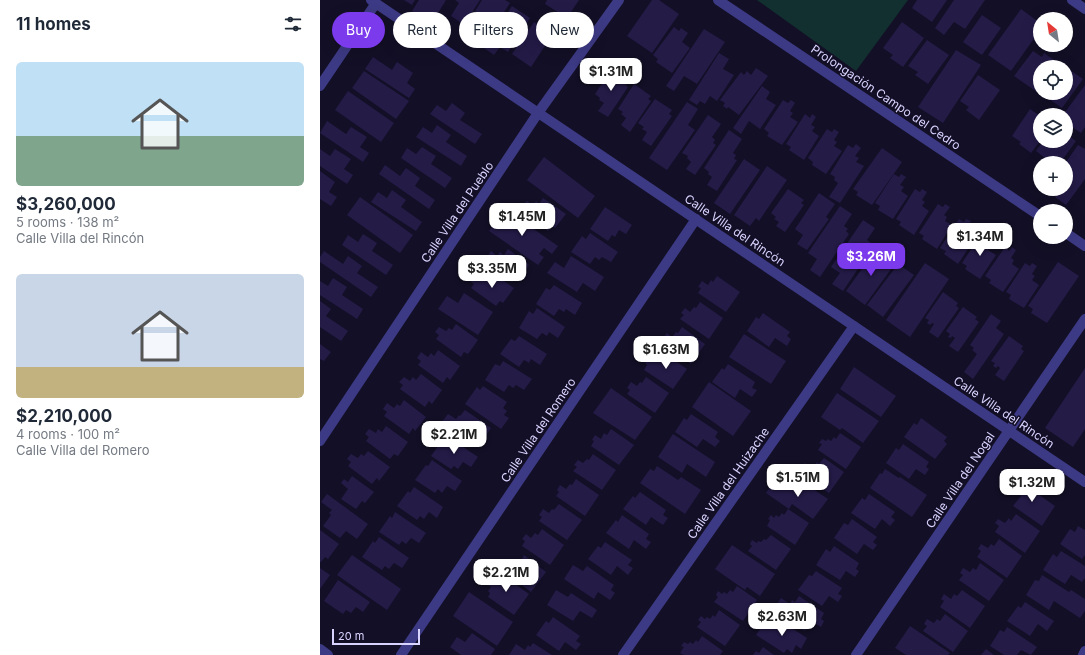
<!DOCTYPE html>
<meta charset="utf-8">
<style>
:root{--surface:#fff;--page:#f2f2f3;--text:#1f2937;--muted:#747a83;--accent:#7c3aed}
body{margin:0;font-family:Inter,sans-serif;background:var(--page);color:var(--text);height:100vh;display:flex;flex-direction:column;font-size:15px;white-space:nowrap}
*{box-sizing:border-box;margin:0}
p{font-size:13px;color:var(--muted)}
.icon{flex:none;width:22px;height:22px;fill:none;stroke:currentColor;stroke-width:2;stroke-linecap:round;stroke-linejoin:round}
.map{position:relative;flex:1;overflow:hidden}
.drawer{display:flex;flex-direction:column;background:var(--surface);width:320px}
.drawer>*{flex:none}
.top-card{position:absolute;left:12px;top:12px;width:380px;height:36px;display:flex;gap:8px}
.needle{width:26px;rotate:330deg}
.controls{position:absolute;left:713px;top:12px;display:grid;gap:8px}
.controls a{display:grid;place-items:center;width:40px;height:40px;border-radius:50%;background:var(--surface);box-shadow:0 4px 16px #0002;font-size:20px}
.scale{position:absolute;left:12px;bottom:10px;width:88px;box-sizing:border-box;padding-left:4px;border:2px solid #d9d4ff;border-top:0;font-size:11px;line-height:14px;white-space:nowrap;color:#d9d4ff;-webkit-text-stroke:3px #130f26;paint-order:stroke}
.price{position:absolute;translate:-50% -34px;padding:0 9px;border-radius:8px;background:#fff;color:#222;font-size:13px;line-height:26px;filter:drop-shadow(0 1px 2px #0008)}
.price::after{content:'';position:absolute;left:50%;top:24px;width:12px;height:9px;margin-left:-6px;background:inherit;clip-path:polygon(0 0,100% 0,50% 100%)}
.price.current{background:var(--accent);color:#fff}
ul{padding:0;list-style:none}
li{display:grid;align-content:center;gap:8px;height:212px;padding:0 16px}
li span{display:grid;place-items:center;height:124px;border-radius:6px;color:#555}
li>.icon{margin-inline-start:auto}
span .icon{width:72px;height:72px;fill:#fffc;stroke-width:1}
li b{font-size:17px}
h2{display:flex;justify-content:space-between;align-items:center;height:48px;padding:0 16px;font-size:17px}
.pill{padding:0 14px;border-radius:18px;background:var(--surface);box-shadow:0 4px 16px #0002;font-size:14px;line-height:36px}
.pill.current{background:var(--accent);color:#fff}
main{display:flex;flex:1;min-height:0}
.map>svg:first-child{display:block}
.green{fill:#12302f}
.building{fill:#241b47}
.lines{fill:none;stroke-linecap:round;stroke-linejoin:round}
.minor{stroke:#3d3a85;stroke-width:10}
.labels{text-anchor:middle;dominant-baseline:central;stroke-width:3;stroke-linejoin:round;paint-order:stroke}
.street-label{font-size:12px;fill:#d9d4ff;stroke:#130f26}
</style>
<main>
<section class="drawer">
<h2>11 homes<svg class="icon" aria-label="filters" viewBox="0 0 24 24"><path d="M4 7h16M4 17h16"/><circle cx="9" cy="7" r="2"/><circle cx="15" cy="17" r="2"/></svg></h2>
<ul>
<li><span style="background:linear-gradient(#bfe0f5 60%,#7fa58c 0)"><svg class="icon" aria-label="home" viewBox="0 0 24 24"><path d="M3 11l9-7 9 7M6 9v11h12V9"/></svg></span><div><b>$3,260,000</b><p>5 rooms · 138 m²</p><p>Calle Villa del Rincón</p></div></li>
<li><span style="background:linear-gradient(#c9d6e8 75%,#c2b280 0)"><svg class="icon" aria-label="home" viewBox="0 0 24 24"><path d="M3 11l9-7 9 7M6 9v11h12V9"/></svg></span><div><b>$2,210,000</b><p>4 rooms · 100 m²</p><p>Calle Villa del Romero</p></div></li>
</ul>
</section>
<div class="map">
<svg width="765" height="655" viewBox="0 0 765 655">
<rect width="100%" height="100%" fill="#130f26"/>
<polygon class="green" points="437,0 588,0 536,71"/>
<g class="building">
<polygon points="84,0 95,0 92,5"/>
<polygon points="99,0 126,0 112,23 92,11"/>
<polygon points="135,0 160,0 144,25 131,16 139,3"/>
<polygon points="162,0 185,0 190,3 167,38 153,30 162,16 155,11"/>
<polygon points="227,0 259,0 247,18 225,4"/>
<polygon points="332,0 339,0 359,14 332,53 307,36"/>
<polygon points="597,0 627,0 612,22 592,8"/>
<polygon points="634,0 665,0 645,29 634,22 624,35 615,28"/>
<polygon points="192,6 210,18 188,52 180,47 174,55 164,48"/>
<polygon points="701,9 720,23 720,30 691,71 668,55"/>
<polygon points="662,15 681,28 662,55 643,42"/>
<polygon points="214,22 232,35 211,67 192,54"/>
<polygon points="582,22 604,38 583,67 570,58 573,55 563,48"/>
<polygon points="354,27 359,31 361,28 368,33 362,42 370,48 352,73 336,62 338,59 333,55"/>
<polygon points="384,29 405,42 377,84 364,76 354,91 346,86"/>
<polygon points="607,40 629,55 608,84 595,75 598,72 588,66"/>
<polygon points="636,50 661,65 623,123 598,107"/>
<polygon points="713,51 722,57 724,53 737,62 734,67 720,67 720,87 717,92 694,76"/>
<polygon points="399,53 409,59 403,69 414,75 397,101 390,96 385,104 380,101 377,105 369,100"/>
<polygon points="53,57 72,70 77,62 93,73 87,83 95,89 89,98 45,69"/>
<polygon points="436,68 448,76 419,115 408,107 407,109 403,106 405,103 400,100 421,72 424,75 427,71 431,75"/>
<polygon points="291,70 308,81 306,85 308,87 288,117 278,111 284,103 279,100 280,98 275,94"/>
<polygon points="750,70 763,79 742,108 720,93 746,93 746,72 748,73"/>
<polygon points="44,71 89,101 76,119 32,88"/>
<polygon points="658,75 680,90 659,120 646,110 649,107 640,101"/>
<polygon points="314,84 331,96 328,99 331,101 310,132 301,125 306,118 301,114 303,112 298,109"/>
<polygon points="765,85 765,127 761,133 746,123 746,115 743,115"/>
<polygon points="442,86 450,92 446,99 456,105 440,129 429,121 421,134 413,128"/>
<polygon points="28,91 74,123 61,142 15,110"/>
<polygon points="335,99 352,110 349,114 352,116 331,146 322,140 327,132 322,129 324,127 318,123"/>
<polygon points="463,100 468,103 471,100 475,103 470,111 473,113 470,117 478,122 462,145 447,136 449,133 444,129"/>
<polygon points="367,102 378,109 368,125 375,130 347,170 329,158"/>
<polygon points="132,103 145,113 140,120 162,134 155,144 110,114 117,105 126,111"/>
<polygon points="710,109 720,116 720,141 711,153 699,144 701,142 692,136"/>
<polygon points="485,114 490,118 492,114 496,117 491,125 495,127 492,131 499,136 484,160 469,150 471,147 466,144"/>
<polygon points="388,115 401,124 392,137 395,140 393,143 396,145 375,175 366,169 371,162 367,158 368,156 362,153"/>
<polygon points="7,121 26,134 31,127 47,137 40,147 49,153 43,162 0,133"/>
<polygon points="117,125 131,135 126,142 147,156 141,166 96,137 103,127 112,133"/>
<polygon points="507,129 512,132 514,129 519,132 514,140 517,142 514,146 522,151 506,174 492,165 493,162 488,158"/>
<polygon points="409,130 422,139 413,153 416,155 414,159 417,160 397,191 387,185 392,177 388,174 389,172 384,168"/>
<polygon points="746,134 756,141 740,163 725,163 722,161 725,158 716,151 723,141 746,141"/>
<polygon points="536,144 541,148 535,156 539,158 536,162 544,166 520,203 509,197 518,183 514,180 515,177 510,174 528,145 533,148"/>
<polygon points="758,145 765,149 765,179 746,205 735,197 741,189 746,189 746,162"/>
<polygon points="102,147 116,156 111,164 132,178 125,188 81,158 87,148 96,154"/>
<polygon points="562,148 582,162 552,205 536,195 538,192 533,189"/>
<polygon points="0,149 10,156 15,149 31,159 24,169 33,175 27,184 0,166"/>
<polygon points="224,157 275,196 258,218 207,180"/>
<polygon points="424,159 440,170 410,214 394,203"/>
<polygon points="65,165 80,176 86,168 100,178 95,186 115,200 109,209 59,174"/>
<polygon points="447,166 467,180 439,221 436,218 430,226 414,215"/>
<polygon points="0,171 15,182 9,192 17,197 11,206 0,199"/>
<polygon points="574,174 579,177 581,174 586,177 580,185 584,187 581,191 588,196 573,219 558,210 560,206 555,203"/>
<polygon points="468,189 484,200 481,203 484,205 465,232 456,226 459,222 454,219 456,217 451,213"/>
<polygon points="595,189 600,192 602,189 607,192 602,200 605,202 602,206 609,211 594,235 579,225 581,222 576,219"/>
<polygon points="72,190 86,200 81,207 102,222 96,231 51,202 58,192 67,198"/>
<polygon points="499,193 515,204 506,217 509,219 487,250 477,244 483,235 475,229"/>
<polygon points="40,197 93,235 80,253 27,215"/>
<polygon points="223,198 246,214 235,228 232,226 228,231 203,213 206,209 202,206 207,201 213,205 216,201 219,204"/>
<polygon points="618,204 623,207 625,204 630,207 624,215 627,217 625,221 632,225 617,249 602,239 604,236 599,233"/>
<polygon points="520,206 532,214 524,226 528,229 526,231 529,234 500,277 490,270 497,259 488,253"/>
<polygon points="285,207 312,225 306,234 299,230 295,237 292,235 288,241 270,229"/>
<polygon points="185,209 238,246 232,254 224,248 219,254 224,257 218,265 169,231"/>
<polygon points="639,219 644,222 646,219 651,221 646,229 649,232 646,235 654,240 638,264 624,254 626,251 620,248"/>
<polygon points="543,220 555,228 547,240 551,243 549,246 552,248 523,291 512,284 520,273 511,267"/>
<polygon points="270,233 298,252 291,262 282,257 279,260 275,257 270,264 251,252 262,236 266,239"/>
<polygon points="662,233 666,236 668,234 673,236 668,244 671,246 668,250 676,255 660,279 645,269 647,266 642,263"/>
<polygon points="43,234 57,243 52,251 73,265 66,275 22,245 28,235 38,242"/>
<polygon points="685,247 689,251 692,247 696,250 691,258 694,260 692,264 699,269 683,292 669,283 671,280 665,276"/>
<polygon points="557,248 573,259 570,262 574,265 545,305 526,291"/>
<polygon points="188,249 209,265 199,279 196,277 192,282 168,264 170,260 167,257 171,251 177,256 180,252 184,255"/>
<polygon points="4,251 23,264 28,256 42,266 37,273 58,287 51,297 0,262 0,257"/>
<polygon points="251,256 284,277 275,291 263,283 257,292 227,273 235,262 244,268"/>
<polygon points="738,262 759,276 727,323 711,313 713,309 708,306"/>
<polygon points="605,263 629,279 590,337 566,320"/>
<polygon points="705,263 710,266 712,263 717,266 712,274 715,276 712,280 719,285 704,308 689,299 691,295 686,292"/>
<polygon points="578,264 594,275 563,317 547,305"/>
<polygon points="172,273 194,288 183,303 180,301 176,306 151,288 154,284 151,282 155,276 161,280 164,276 167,279"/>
<polygon points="397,276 420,292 406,312 378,293 381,288 378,287 382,281 388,285 391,280 393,282"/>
<polygon points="13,278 27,287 22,295 43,309 37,319 0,295 0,281 8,286"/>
<polygon points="234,285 262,303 255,315 246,309 244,312 239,309 234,316 216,304 226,288 230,290"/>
<polygon points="623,292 638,303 636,306 639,308 618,338 609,332 614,324 612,323 610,325 607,323 609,320 605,318"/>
<polygon points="144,293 173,312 158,335 118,309 127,296 138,303"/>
<polygon points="0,301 11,309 6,316 28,331 21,341 0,327"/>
<polygon points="380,302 403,318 389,339 360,319 364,315 361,313 365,308 370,312 374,307 376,308"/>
<polygon points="643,307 657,317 655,319 659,322 638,352 629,346 635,338 632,336 631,338 628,337 630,334 626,331"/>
<polygon points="217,308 245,327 238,338 229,332 227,336 222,333 217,339 199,328 209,311 213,314"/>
<polygon points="443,313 470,332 467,336 471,339 467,346 455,338 449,347 427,331 436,317 439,319"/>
<polygon points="671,314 681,321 676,328 684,334 653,379 644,372 657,354 652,350 654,348 650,345"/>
<polygon points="136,324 158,340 148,354 144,352 141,357 116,339 119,335 115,332 119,327 126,331 129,328 132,330"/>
<polygon points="362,327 385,344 371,364 343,344 345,340 343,338 347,333 352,337 356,332 358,333"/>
<polygon points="424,334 466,361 451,384 409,357"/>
<polygon points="199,336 227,354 220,365 211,359 209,363 204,360 199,367 180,354 191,339 195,341"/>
<polygon points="689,336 703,346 701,349 704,351 684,381 675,375 680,368 678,366 676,368 673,366 675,363 671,361"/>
<polygon points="0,344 11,352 4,361 0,359"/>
<polygon points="118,350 140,366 130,380 127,377 123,383 98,365 101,361 97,358 101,352 108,357 111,353 114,356"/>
<polygon points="344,353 367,369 353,389 324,370 327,365 325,363 328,358 334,362 337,357 340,358"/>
<polygon points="183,361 212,379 204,390 196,385 193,388 189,385 184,392 165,380 175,364 180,366"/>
<polygon points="408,364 435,382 432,388 437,390 432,397 420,389 415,398 392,382 402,368 404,370"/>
<polygon points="534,367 576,396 561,417 520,389"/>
<polygon points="765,368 765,429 753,447 725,428"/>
<polygon points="101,374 122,390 112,404 109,401 105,407 80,389 83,385 79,382 84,377 90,381 93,377 96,380"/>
<polygon points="326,377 349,393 335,413 307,394 310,390 307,388 311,382 317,386 320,382 322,383"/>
<polygon points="389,382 431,411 413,436 372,407"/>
<polygon points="163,386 187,402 183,408 187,411 184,415 189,418 181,429 145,404 157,387 160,390"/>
<polygon points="291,388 332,417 315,440 273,413"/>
<polygon points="517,393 559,421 543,443 522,428 520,430 501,417"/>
<polygon points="84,400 106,417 95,431 93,428 89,434 64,416 67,412 63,409 67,403 74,408 77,404 80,406"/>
<polygon points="145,410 171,428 165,437 157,432 149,442 121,423 128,414 136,419 139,415 140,416"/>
<polygon points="371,414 398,432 395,437 400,441 395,447 383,439 377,447 355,432 364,418 367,420"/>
<polygon points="601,418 627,437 624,441 627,444 615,459 584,437 594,423 597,425"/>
<polygon points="66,426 88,442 78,456 74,454 70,459 46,441 49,437 45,434 49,429 56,433 58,429 62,432"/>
<polygon points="291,429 314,445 299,465 271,446 274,441 272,440 275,435 281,439 284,433 287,435"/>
<polygon points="520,433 541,447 526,469 498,450 502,444 499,443 502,439 506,441 508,439 511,441 514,437 516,439"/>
<polygon points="353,434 395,462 386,477 367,464 362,473 338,457"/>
<polygon points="128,437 158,457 151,467 143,462 138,469 134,466 131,469 111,456 122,441 124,442"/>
<polygon points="583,444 609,462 606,467 609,469 605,475 596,469 589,479 566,463 576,448 579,450"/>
<polygon points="48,451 70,467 59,481 57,478 52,484 28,466 31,462 27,459 31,454 38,458 41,454 44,456"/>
<polygon points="273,454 296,470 282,490 253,471 257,467 254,465 258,460 263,463 267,459 269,460"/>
<polygon points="504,458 524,472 509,493 481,474 485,469 482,467 485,463 489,466 491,464 494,466 497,462 499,464"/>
<polygon points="112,460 142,481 135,491 127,486 122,493 118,489 115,493 95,480 106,465 108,466"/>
<polygon points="337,466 358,480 361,477 381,490 365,514 320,483 330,469 334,471"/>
<polygon points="565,469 579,478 580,477 607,495 592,517 550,488 560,473 562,474"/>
<polygon points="32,476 54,492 45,503 42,501 36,509 21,499 28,489 21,483 24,479 28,482"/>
<polygon points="456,478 477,493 484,483 508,499 493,519 472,504 469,509 446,493"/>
<polygon points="695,478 735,506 722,526 693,506 701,496 689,487"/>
<polygon points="256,479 279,495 265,516 236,496 239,492 237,490 240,485 246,489 250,484 252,485"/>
<polygon points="94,487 123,507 117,518 109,512 104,519 100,516 97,520 77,506 88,491 90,493"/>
<polygon points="320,492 346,510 343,515 348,518 343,525 331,517 326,525 303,509 313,496 315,498"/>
<polygon points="7,494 48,524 37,539 26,531 20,538 3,526 11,515 9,513 12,510 1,502"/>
<polygon points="549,494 575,512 571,517 575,520 570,526 562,519 555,529 531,513 542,498 545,500"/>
<polygon points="239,504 262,520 247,540 219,521 222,517 219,515 223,509 229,513 232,509 234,510"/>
<polygon points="468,509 489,523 475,545 447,526 450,520 448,519 451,515 454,518 456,515 459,517 462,513 464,515"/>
<polygon points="75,512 106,533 99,543 91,538 86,544 82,541 79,545 59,532 70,516 72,518"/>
<polygon points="696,514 720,531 705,553 675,532 679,526 675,523 678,519 685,523 689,518 691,521"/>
<polygon points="302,515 329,534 326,539 331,542 326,549 314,540 309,549 286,533 296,520 298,522"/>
<polygon points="532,519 557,537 553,542 557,545 553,550 544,544 537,554 514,538 524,523 528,525"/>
<polygon points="758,526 765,530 765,555 762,559 740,544 750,529 755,532"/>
<polygon points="222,529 244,545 230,565 202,546 205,541 202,539 206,534 211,538 215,533 218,535"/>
<polygon points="0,530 19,544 8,559 5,557 1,562 0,562"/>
<polygon points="451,535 471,549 456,570 428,551 432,546 430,544 432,540 437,543 438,541 441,542 444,539 446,540"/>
<polygon points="59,537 89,558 82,568 74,563 69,569 65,566 62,570 42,557 53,541 55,543"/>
<polygon points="679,539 702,556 687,578 657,557 661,551 658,549 661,544 668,548 671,544 674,546"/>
<polygon points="285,542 312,560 308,565 313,568 308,575 297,566 291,575 268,559 278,546 281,548"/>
<polygon points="412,545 455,574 440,596 427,587 425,590 395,569"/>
<polygon points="514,546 539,563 536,569 539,571 535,577 526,571 520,580 496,565 506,549 510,552"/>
<polygon points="741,551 765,566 765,578 762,582 751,575 745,584 723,570 733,554 737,557"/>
<polygon points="32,555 81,589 67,610 17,575"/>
<polygon points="204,555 226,572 211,592 184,571 187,567 185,565 189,560 195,564 198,559 201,561"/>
<polygon points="660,563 684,580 669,601 639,580 643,575 640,573 643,568 650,572 653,568 656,570"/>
<polygon points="253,565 263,571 267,566 294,585 291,590 295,593 290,600 278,592 274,599 244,579"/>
<polygon points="0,568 10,575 0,589"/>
<polygon points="177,571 209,594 194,615 168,597 170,593 168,591 171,587 167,584"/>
<polygon points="496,571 522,588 518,594 522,596 518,602 509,596 502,606 478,590 489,575 492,576"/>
<polygon points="722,575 749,592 751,590 765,599 765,611 760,618 734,601 729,610 706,595 715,580 719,581"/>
<polygon points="18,580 50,602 43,612 36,607 31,613 26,610 23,614 4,601"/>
<polygon points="417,586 437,600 423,621 394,602 398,597 396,595 398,591 402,594 404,592 407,594 410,590 413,592"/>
<polygon points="236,590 248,597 251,593 277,610 272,618 260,611 253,621 227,605"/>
<polygon points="642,590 665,606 650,628 620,607 624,601 621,599 624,594 631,599 634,594 637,596"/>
<polygon points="149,592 193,622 177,646 133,616"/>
<polygon points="479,596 504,613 501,619 504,621 501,627 491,621 485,631 453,610 461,598 470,604 472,600 475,602"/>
<polygon points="705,602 734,621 727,631 718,624 710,636 687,621 698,606 701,608"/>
<polygon points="399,610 420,625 405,646 377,627 381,622 378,620 381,616 385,619 387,617 390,619 393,615 395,617"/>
<polygon points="625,614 648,631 633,652 603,631 607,626 604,624 607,619 614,623 617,619 620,621"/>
<polygon points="233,617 260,636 256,641 261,644 256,650 245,642 239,651 216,635 226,621 229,623"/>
<polygon points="461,621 487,638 481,649 476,645 472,653 467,649 464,653 436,635 444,623 453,629 455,625 458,627"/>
<polygon points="590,626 630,653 628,655 586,655 575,648"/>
<polygon points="687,627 717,647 711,655 701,650 697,655 684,655 670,646 680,630 684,632"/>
<polygon points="152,633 175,649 171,655 141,655 130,647 137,637 145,642"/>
<polygon points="382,636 403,651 400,655 364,655 360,653 364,647 361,646 364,642 368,644 370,642 373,644 376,640 378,642"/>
<polygon points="213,643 232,655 189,655 196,644 205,650 208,645 210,647"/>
<polygon points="443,647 454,655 433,655 436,651 439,653"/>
<polygon points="666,649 674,655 661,655"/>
</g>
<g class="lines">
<g class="minor">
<polyline points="51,0 765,482"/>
<polyline points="398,0 720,216"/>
<polyline points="752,0 765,9"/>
<polyline points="0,86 56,3"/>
<polyline points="746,233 765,246"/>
<polyline points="0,441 218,113 299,0"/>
<polyline points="0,649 8,655"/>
<polyline points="81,655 376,219"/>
<polyline points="303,655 534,326"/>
<polyline points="536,655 765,319"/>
<polyline points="763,655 765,651"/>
</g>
</g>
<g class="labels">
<g class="street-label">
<text transform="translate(566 97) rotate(34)">Prolongación Campo del Cedro</text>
<text transform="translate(137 212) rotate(-56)">Calle Villa del Pueblo</text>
<text transform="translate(415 230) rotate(34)">Calle Villa del Rincón</text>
<text transform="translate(684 412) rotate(34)">Calle Villa del Rincón</text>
<text transform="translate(218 430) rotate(-56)">Calle Villa del Romero</text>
<text transform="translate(640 480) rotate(-56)">Calle Villa del Nogal</text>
<text transform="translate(408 483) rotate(-55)">Calle Villa del Huizache</text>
</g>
</g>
</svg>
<div class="controls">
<a><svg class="needle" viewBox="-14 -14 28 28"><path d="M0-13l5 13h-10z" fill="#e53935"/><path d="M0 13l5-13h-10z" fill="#747a83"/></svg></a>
<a><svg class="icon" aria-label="locate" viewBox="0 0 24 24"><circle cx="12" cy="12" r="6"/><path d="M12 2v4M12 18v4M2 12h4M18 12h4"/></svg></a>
<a><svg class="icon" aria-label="layers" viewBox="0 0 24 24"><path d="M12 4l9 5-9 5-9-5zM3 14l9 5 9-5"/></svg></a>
<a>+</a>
<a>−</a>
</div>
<div class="scale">20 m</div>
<b class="price" style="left:291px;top:92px">$1.31M</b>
<b class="price" style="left:202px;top:237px">$1.45M</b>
<b class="price" style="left:660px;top:257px">$1.34M</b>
<b class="price current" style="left:551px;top:277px">$3.26M</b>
<b class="price" style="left:172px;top:289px">$3.35M</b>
<b class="price" style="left:346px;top:370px">$1.63M</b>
<b class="price" style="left:134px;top:455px">$2.21M</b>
<b class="price" style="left:478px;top:498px">$1.51M</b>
<b class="price" style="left:712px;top:503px">$1.32M</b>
<b class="price" style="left:186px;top:593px">$2.21M</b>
<b class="price" style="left:462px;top:637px">$2.63M</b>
<div class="top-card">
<a class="pill current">Buy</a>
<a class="pill">Rent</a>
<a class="pill">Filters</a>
<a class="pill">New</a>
</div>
</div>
</main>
